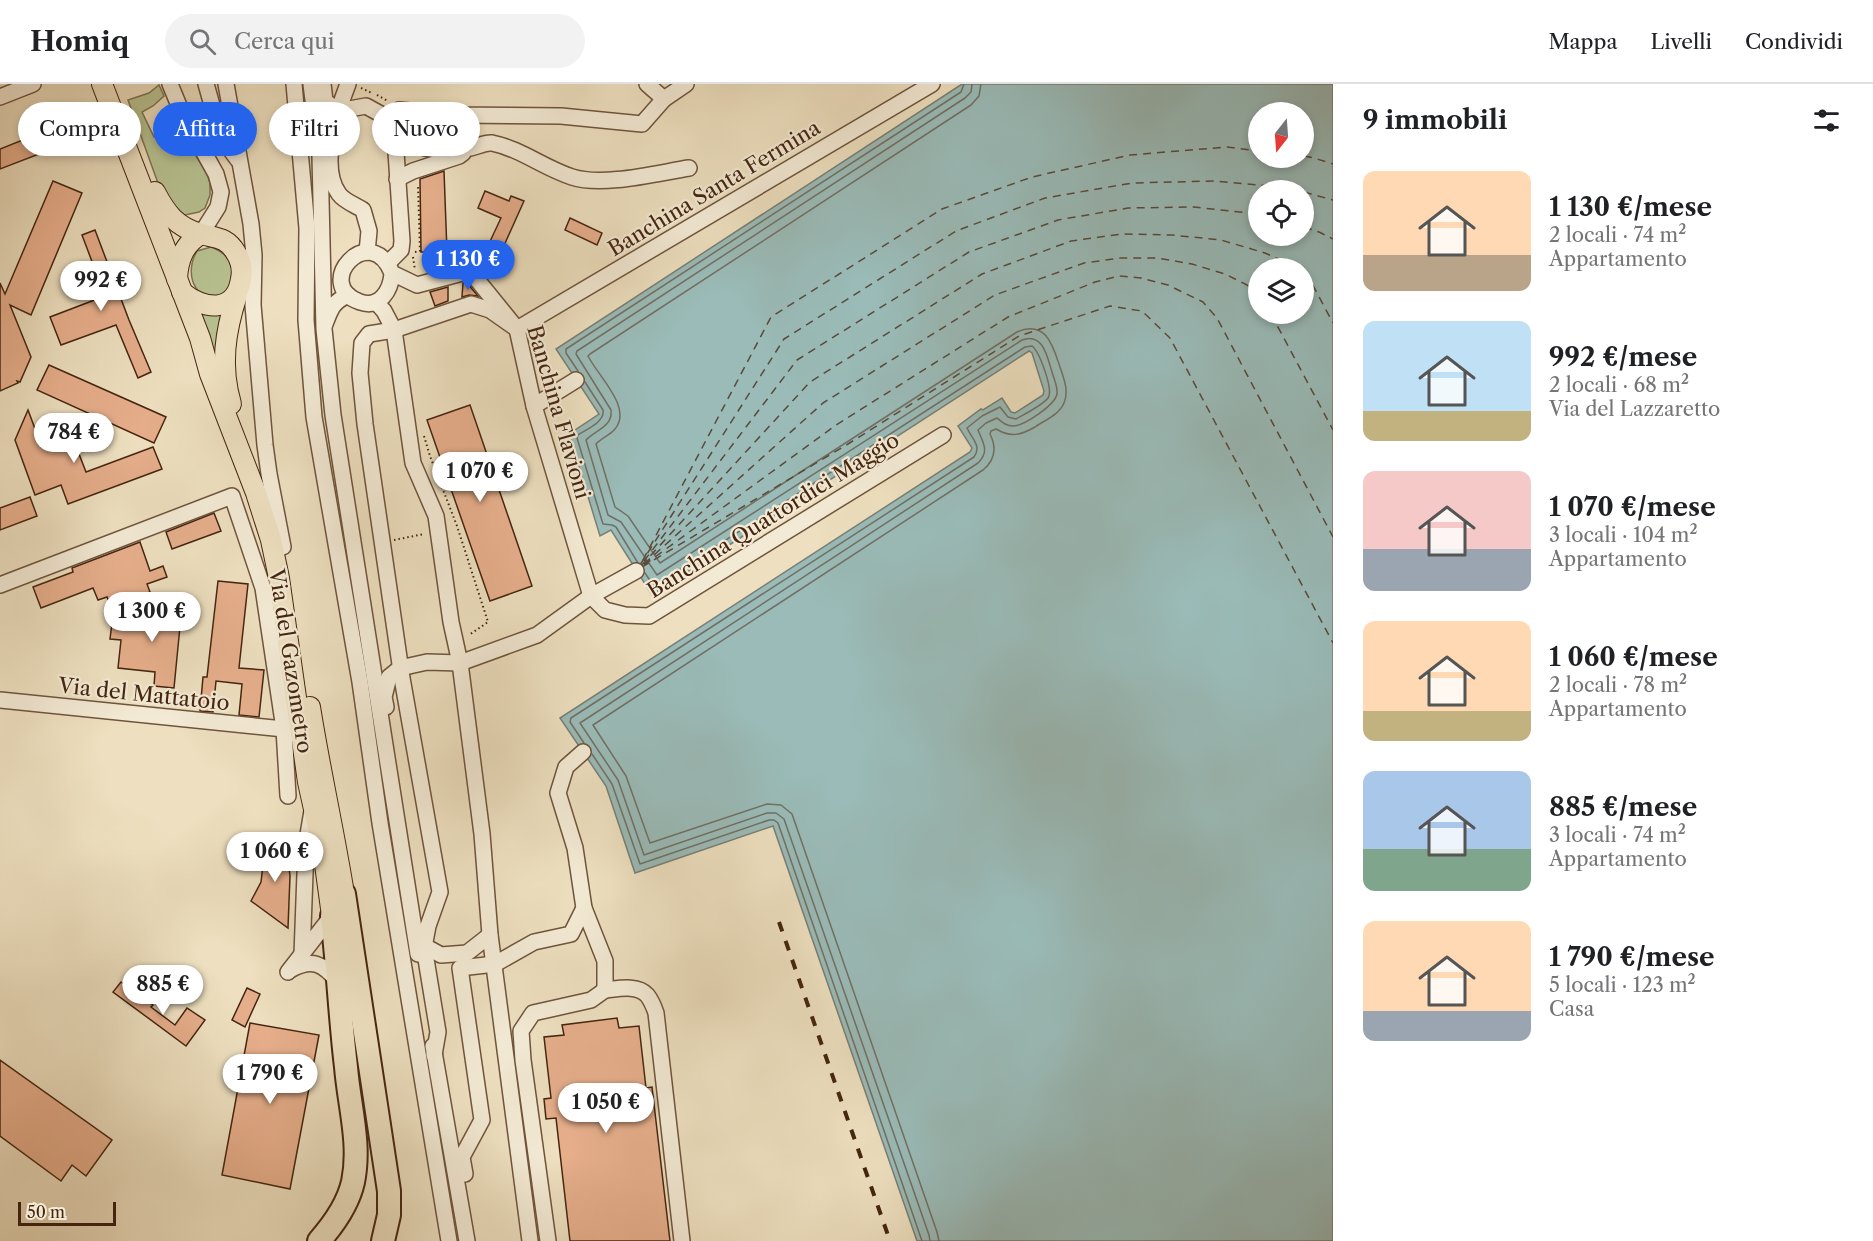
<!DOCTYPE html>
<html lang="it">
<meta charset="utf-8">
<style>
:root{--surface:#fff;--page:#f2f2f2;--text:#202124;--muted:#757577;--line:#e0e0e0;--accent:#2563eb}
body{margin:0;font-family:"Libre Caslon Text",serif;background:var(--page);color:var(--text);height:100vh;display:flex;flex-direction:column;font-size:22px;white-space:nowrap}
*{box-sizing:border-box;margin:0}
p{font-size:20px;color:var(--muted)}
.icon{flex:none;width:33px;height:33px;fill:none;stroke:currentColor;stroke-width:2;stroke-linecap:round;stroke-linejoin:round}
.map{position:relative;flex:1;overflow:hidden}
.side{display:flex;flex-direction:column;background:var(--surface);width:540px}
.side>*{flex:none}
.hud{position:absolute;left:18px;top:18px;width:570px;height:54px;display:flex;gap:12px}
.needle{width:39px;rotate:197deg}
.buttons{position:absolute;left:1248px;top:18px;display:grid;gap:12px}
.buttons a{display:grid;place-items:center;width:66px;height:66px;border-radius:50%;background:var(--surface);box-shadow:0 3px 9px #0003;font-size:30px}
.scale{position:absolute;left:18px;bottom:15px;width:98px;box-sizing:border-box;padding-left:6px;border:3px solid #452510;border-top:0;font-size:16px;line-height:21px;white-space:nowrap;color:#452510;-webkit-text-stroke:4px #f3ead5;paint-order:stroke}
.price{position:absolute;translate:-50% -51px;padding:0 14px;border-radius:21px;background:#fff;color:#222;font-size:20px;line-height:39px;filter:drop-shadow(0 2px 3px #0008)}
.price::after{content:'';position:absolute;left:50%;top:36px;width:18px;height:14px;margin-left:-9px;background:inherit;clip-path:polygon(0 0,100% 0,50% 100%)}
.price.current{background:var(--accent);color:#fff}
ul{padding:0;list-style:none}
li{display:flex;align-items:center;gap:18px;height:150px;padding:0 30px}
li span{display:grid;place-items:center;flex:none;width:168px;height:120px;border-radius:12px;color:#555}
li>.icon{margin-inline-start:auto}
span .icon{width:72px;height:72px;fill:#fffc;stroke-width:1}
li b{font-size:26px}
h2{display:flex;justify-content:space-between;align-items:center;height:72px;padding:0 30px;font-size:26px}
.pill{padding:0 21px;border-radius:27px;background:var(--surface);box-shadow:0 3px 9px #0003;font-size:21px;line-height:54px}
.pill.current{background:var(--accent);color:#fff}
header{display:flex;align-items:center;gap:36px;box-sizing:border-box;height:84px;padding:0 30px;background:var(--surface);border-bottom:2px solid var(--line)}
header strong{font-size:28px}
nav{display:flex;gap:33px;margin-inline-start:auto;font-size:21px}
.search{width:420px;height:54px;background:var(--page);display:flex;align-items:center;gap:15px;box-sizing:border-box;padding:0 21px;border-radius:33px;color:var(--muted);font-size:22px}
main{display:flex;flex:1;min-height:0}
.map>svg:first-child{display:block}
.green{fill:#b8c292;stroke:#7e7451;stroke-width:1.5}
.water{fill:#9abbb8;stroke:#787f75;stroke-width:1.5;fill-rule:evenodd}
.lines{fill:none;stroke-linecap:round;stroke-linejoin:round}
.shore{stroke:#707064;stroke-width:1.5}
.ferry{stroke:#5a4a3a;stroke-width:1.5;stroke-dasharray:8 6;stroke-linecap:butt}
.building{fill:#e6ae8b;stroke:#452510;stroke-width:1.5}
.minor-casing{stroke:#6f543c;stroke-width:18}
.major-casing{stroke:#452510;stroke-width:22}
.highway-casing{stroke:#452510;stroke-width:26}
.path{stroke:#452510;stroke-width:2;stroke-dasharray:1.5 3;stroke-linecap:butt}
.minor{stroke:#f3ead5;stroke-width:15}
.major{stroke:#eddfbf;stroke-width:20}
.highway{stroke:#eddfbf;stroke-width:22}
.rail{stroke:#452510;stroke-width:4;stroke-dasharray:10 10;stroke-linecap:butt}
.labels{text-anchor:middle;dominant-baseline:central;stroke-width:4.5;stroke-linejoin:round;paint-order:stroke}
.street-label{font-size:21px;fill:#452510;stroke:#f3ead5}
</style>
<header>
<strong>Homiq</strong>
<div class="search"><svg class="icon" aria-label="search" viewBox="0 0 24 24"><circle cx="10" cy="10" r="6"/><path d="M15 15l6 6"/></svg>Cerca qui</div>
<nav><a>Mappa</a><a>Livelli</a><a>Condividi</a></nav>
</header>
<main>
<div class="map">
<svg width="1333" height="1157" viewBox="0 0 1333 1157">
<rect width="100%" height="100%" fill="#eddfbf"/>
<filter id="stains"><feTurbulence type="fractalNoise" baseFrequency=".00333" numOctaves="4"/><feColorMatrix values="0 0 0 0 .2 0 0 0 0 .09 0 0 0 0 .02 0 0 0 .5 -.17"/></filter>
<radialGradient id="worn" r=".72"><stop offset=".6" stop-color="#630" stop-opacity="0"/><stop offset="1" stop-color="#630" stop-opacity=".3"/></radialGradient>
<g class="green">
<polygon points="159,1 164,12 153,22 142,28 154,53 179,43 207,90 210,99 210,111 205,124 199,128 185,131 177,129 159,102 128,16 149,9"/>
<path d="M211 163C222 167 233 176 233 189 233 194 229 203 227 208 198 225 182 192 197 167Z"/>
<polygon points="199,228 223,229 220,283"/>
</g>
<path class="water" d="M962 0H1333V1157H917L773 742 635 789 606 702 560 634 970 368 972 364 958 342 981 325 983 326 1002 314 1011 328 1015 329 1043 311 1044 307 1032 269 1029 267 652 511 611 446 600 452 569 350 599 330 556 265ZM1258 28H1304V74H1258ZM1258 106H1304V152H1258ZM1258 184H1304V230H1258Z"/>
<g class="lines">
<g class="shore">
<polyline points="578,287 566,269 566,265 961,8 964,0"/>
<path d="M585 298 603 326C605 338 587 345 578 351L577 354 603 440 612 441 616 443 638 479"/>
<path d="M584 659 570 638 571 634 974 373C982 362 972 355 967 344L982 332 1000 323 1008 333 1016 335C1023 331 1043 321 1048 314 1054 306 1039 267 1032 262L1025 263 656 501H653L645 489"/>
<polyline points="592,670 612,700 640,780 769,736 774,736 778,739 922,1157"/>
<path d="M930 1157 929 1151 784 735 776 729H767L644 771 618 696 580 639 978 379C990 367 983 359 978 346L986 339 997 334C1002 338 1006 342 1013 342 1024 342 1055 321 1057 310 1058 303 1054 295 1052 288 1047 272 1043 248 1022 256L657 491 621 438 608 431 586 356C595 346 613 343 611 326L576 270 577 267 965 14 971 8 972 0"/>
<path d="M939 1157 937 1148 792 730 781 721 767 720 650 759 626 692 593 641 983 386C995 376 997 364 990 350L991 347 996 345C1011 354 1021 351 1035 343 1045 336 1059 331 1064 319 1069 307 1064 295 1060 283 1053 262 1046 235 1017 248L660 479 628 432 615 423 596 360C602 354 610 351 615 345 633 324 598 292 588 272L590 270 971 21 979 12 981 0"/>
</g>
<g class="ferry">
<polyline points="1304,72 1314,74 1333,80"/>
<polyline points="1304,108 1333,116"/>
<polyline points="1304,143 1319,148 1333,155"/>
<polyline points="1304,190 1310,196 1333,239"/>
<polyline points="1271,230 1333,346"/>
<polyline points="643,476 771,233 942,125 1032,93 1130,71 1227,63 1258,67"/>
<polyline points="644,477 797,276 969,168 1058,136 1128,124 1194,123 1258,130"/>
<polyline points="644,480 823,319 995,211 1084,179 1121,174 1157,174 1192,180 1225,190 1247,201 1258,211"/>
<polyline points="640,481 784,255 956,147 1045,114 1132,99 1214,97 1291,104 1299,106"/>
<polyline points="644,481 836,341 1008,233 1095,198 1119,192 1141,194 1168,201 1203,218 1217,234 1333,453"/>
<polyline points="641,482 810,298 982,190 1071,157 1122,150 1172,151 1221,156 1265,169 1290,180 1296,184"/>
<polyline points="642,483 848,360 1019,252 1110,222 1142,227 1170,254 1333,559"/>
</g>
</g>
<g class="building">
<polygon points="63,40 70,58 0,85 0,65"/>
<polygon points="444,87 447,168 421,168 420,95"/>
<polygon points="53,97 82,109 31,231 10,221 31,273 20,298 17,297 18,299 0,307 0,199 5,210"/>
<polygon points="485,107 509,117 511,112 524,117 493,186 485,183 486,191 479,183 485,169 494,166 486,166 501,134 478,124"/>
<polygon points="570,134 602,149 597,161 565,146"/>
<polygon points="95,146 129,236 151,288 138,294 116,241 61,261 50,233 105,212 82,151"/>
<polygon points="466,198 478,212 469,211 462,213 463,199"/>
<polygon points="448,203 448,217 435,222 430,208"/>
<polygon points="49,281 166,333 154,359 37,306"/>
<polygon points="470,321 532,502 490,517 427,336"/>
<polygon points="28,326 37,350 67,339 86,388 153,363 162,385 68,420 61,401 35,411 15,356"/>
<polygon points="30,413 37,432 0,446 0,424"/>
<polygon points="214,429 221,447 172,465 166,448"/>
<polygon points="140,458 150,487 163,482 167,493 147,500 150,508 111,523 107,513 98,516 93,504 41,524 33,503 73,488 72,484"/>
<polygon points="218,497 248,500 239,584 264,586 259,633 239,631 242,600 216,597 213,628 200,627 203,593 207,593"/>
<polygon points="146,518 182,522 174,604 154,602 155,588 118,584 121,556 110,555 112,539 144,542"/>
<polygon points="286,756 290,792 288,844 251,817 261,798 264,773 262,761"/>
<polygon points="121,898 153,921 151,923 175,941 187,924 205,936 186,962 113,908"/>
<polygon points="247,904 260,910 245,943 232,936"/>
<polygon points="617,934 619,944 639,942 646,1004 652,1003 670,1157 570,1157 556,1034 546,1035 544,1015 551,1014 544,953 564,951 562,941"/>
<polygon points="250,939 319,951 290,1105 222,1091"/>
<polygon points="0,976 112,1056 86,1092 72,1081 61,1097 0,1052"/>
</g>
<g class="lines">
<g class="minor-casing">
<g id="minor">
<polyline points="170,0 182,29 216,90 221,108 218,123 201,150"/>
<polyline points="206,0 221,53 238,76"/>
<polyline points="226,0 251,140 254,171 253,221 265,361 269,390 283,463"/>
<polyline points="294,0 307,144 306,236 314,333 360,598 380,739 449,1157"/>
<polyline points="311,0 320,72 324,245 333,331 418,870"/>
<polyline points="323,0 325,17 338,27"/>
<path d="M348 0C337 28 319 83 339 110 344 117 355 121 363 126L369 147 367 168"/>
<polyline points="647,0 664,15"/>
<polyline points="0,13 33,0"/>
<polyline points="338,27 366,22 395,38"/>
<polyline points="395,38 399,26 454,31 561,32 642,40 664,15 686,0"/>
<path d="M395 38C409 69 439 68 470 64 477 63 485 58 492 59 521 65 544 84 572 93 603 103 657 89 689 84"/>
<polyline points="397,95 413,87 459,72 463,69"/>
<polyline points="388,179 401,166 402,157 396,68 400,49"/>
<path d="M392 189C391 206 380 225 360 218 311 201 370 135 392 189L417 201 470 187 517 245 534 322 591 512 605 526 625 531 649 532 943 351"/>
<polyline points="376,218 384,227 394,246 413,379 436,432 451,538 460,579 482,750 490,851 530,1157"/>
<path d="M325 240C331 224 333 218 348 211"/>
<polyline points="534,322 576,296"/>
<polyline points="0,501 232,412 263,504 284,645 288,712"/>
<polyline points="0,616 284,645"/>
<polyline points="386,623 384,613 389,593 400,584 427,578 460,579 537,551 591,512 636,487"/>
<polyline points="419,859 441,871 467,869 490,851"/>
<polyline points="302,871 306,762 312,727"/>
<path d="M290 886C312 874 323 879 338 898"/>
<polyline points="288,888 334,829"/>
<path d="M604 906C617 905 637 900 647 911 651 916 654 923 656 929L682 1157"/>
<polyline points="433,962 467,1157"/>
<polyline points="434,971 438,948 424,863 428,842 440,808 402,594 365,340 360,289 362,259 369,250 394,246 471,220 490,226 517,245 932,0"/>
<polyline points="465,1090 462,1073 482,1036 460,884 495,880 534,858 571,850 584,824"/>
<polyline points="548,1157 523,976 521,947 533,929 591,916 605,906 605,877 584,824 575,764 558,709 566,683 583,668"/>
</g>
</g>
<g class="major-casing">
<g id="major">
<polyline points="102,0 200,254 210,290 256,409 271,456 279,494 308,698 323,766 332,832"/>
<path d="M155 108C166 129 176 143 201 150 216 154 227 153 236 169 241 177 243 186 241 195 236 230 203 226 182 208"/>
<path d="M177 195C178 175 184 160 201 150"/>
<path d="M231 320C220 282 225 248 237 211"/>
<path d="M310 623C320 686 334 747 344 810"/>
</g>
</g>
<g class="highway-casing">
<g id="highway">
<polyline points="344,810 389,1107 389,1131 383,1157"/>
<path d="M319 1157C334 1140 348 1120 353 1098 361 1060 349 1021 346 983 340 933 338 883 332 832"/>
</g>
</g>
<g class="path">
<polyline points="361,4 372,9"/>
<polyline points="377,11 388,17"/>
<polyline points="415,168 420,167 418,101"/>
<polyline points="413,173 415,186"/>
<polyline points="424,352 430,372 457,442 488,538 469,551"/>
<polyline points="394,456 424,450"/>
</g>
<use href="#minor" class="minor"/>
<use href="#major" class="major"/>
<use href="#highway" class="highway"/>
<polyline class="rail" points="779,838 890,1157"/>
</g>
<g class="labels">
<g class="street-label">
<text transform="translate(714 104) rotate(-31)">Banchina Santa Fermina</text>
<text transform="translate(559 328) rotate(74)">Banchina Flavioni</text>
<text transform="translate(773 431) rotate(-32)">Banchina Quattordici Maggio</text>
<text transform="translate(291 577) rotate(81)">Via del Gazometro</text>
<text transform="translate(144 610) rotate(6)">Via del Mattatoio</text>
</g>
</g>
<rect width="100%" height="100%" filter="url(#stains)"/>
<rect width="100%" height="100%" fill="url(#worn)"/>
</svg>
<div class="buttons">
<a><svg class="needle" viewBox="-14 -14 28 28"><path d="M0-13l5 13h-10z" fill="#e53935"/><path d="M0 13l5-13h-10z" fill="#757577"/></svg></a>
<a><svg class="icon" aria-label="locate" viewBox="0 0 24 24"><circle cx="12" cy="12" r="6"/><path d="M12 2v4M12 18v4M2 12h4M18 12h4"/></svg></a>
<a><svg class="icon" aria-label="layers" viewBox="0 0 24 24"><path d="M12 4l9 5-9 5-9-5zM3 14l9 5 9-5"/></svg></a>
</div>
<div class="scale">50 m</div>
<b class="price current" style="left:468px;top:207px">1 130 €</b>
<b class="price" style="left:101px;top:228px">992 €</b>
<b class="price" style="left:74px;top:380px">784 €</b>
<b class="price" style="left:480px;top:419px">1 070 €</b>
<b class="price" style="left:152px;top:559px">1 300 €</b>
<b class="price" style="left:275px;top:799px">1 060 €</b>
<b class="price" style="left:163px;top:932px">885 €</b>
<b class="price" style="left:270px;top:1021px">1 790 €</b>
<b class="price" style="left:606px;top:1050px">1 050 €</b>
<div class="hud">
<a class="pill">Compra</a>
<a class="pill current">Affitta</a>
<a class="pill">Filtri</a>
<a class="pill">Nuovo</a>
</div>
</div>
<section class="side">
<h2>9 immobili<svg class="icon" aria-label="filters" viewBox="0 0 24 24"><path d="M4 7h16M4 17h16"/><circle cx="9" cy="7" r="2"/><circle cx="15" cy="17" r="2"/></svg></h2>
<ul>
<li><span style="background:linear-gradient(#ffd9b3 70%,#b9a48a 0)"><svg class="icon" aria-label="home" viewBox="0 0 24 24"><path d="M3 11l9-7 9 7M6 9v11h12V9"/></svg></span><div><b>1 130 €/mese</b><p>2 locali · 74 m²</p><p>Appartamento</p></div></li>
<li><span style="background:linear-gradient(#bfe0f5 75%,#c2b280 0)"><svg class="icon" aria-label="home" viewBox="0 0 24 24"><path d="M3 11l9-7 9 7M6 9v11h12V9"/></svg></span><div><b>992 €/mese</b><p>2 locali · 68 m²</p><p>Via del Lazzaretto</p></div></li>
<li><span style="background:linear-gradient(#f6c9c9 65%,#9aa5b1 0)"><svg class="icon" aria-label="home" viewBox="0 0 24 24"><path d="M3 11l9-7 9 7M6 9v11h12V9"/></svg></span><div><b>1 070 €/mese</b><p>3 locali · 104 m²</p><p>Appartamento</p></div></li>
<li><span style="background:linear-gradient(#ffd9b3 75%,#c2b280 0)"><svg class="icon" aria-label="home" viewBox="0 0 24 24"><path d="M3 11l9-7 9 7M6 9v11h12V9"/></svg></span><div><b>1 060 €/mese</b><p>2 locali · 78 m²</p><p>Appartamento</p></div></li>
<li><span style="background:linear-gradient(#a9c7e8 65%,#7fa58c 0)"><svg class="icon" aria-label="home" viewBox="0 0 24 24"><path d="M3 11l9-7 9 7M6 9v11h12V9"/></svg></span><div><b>885 €/mese</b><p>3 locali · 74 m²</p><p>Appartamento</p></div></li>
<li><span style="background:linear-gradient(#ffd9b3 75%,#9aa5b1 0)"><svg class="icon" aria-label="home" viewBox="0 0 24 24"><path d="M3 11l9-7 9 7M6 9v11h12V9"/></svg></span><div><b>1 790 €/mese</b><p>5 locali · 123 m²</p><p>Casa</p></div></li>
</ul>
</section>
</main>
